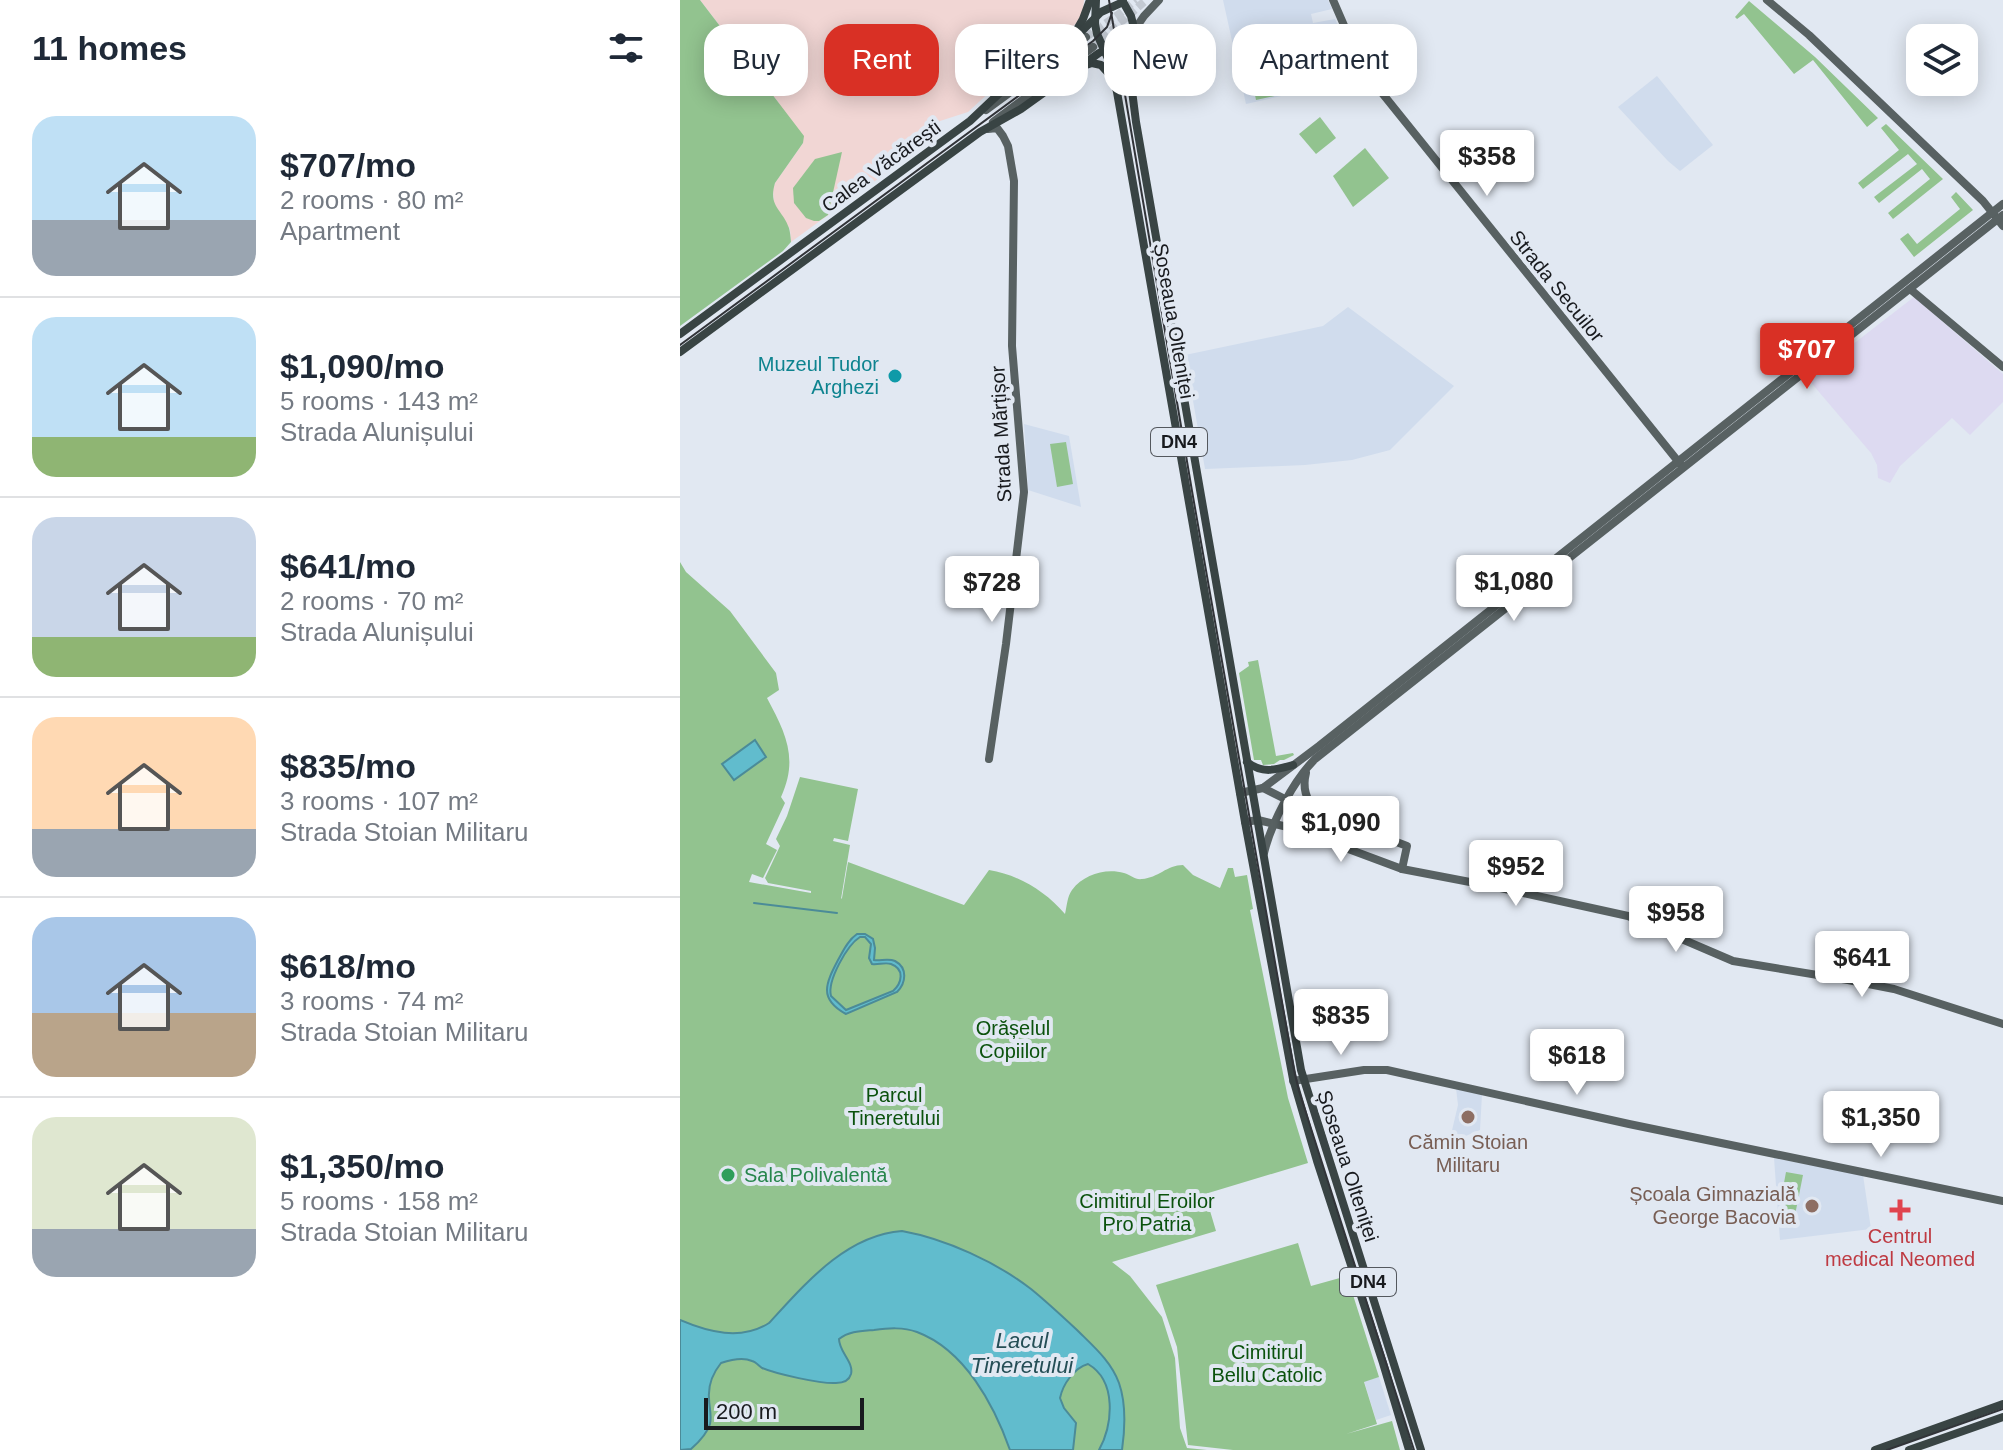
<!DOCTYPE html>
<meta charset="utf-8">
<style>
:root{--surface:#fff;--page:#f6f6f7;--text:#1f2937;--muted:#747a83;--line:#e0e1e3;--accent:#d93025}
body{margin:0;font-family:Helvetica,sans-serif;background:var(--page);color:var(--text);height:100vh;display:flex;flex-direction:column;font-size:30px;white-space:nowrap}
*{box-sizing:border-box;margin:0}
p{font-size:26px;color:var(--muted)}
.icon{flex:none;width:44px;height:44px;fill:none;stroke:currentColor;stroke-width:2;stroke-linecap:round;stroke-linejoin:round}
.map{position:relative;flex:1;overflow:hidden}
.panel{display:flex;flex-direction:column;background:var(--surface);width:680px}
.panel>*{flex:none}
.guide{position:absolute;left:24px;top:24px;width:760px;height:72px;display:flex;gap:16px}
.buttons{position:absolute;left:1226px;top:24px;display:grid;gap:16px}
.buttons a{display:grid;place-items:center;width:72px;height:72px;border-radius:16px;background:var(--surface);box-shadow:0 4px 20px #0003;font-size:40px}
.scale{position:absolute;left:24px;bottom:20px;width:160px;box-sizing:border-box;padding-left:8px;border:4px solid #181a1e;border-top:0;font-size:22px;line-height:28px;white-space:nowrap;color:#181a1e;-webkit-text-stroke:6px #e1e8f2;paint-order:stroke}
.price{position:absolute;translate:-50% -68px;padding:0 18px;border-radius:8px;background:#fff;color:#222;font-size:26px;line-height:52px;filter:drop-shadow(0 2px 4px #0008)}
.price::after{content:'';position:absolute;left:50%;top:48px;width:24px;height:18px;margin-left:-12px;background:inherit;clip-path:polygon(0 0,100% 0,50% 100%)}
.price.current{background:var(--accent);color:#fff}
ul{padding:0;list-style:none}
li{display:flex;align-items:center;gap:24px;height:200px;padding:0 32px}
li+li{border-top:2px solid var(--line)}
li span{display:grid;place-items:center;flex:none;width:224px;height:160px;border-radius:24px;color:#555}
li>.icon{margin-inline-start:auto}
span .icon{width:96px;height:96px;fill:#fffc;stroke-width:1}
li b{font-size:34px}
h2{display:flex;justify-content:space-between;align-items:center;height:96px;padding:0 32px;font-size:34px}
.chip{padding:0 28px;border-radius:24px;background:var(--surface);box-shadow:0 4px 20px #0003;font-size:28px;line-height:72px}
.chip.current{background:var(--accent);color:#fff}
main{display:flex;flex:1;min-height:0}
.map>svg:first-child{display:block}
.commercial{fill:#f1d6d4}
.built{fill:#d0dced}
.medical{fill:#dddaf1}
.green{fill:#92c38f}
.water{fill:#61bccd;stroke:#4b8b98;stroke-width:2;fill-rule:evenodd}
.lines{fill:none;stroke-linecap:round;stroke-linejoin:round}
.stream{stroke:#4b8b98;stroke-width:2}
.secondary-tunnel{stroke:#c3c9d2;stroke-width:8;stroke-dasharray:8 4;stroke-linecap:butt}
.secondary{stroke:#586162;stroke-width:8}
.primary{stroke:#394444;stroke-width:8}
.tram{stroke:#323439;stroke-width:2}
.culture-dot{fill:#0f9aa8;stroke:#e1e8f2;stroke-width:3}
.education-dot{fill:#8d6e63;stroke:#e1e8f2;stroke-width:3}
.leisure-dot{fill:#2e9e5b;stroke:#e1e8f2;stroke-width:3}
.health-dot{fill:#e0444e;stroke:#e1e8f2;stroke-width:3}
.labels{text-anchor:middle;dominant-baseline:central;stroke-width:8;stroke-linejoin:round;paint-order:stroke}
.shield{fill:#e1e8f2;stroke:#54585e;stroke-width:2}
.shield-label{font-size:18px;font-weight:bold;fill:#181a1e}
.street-label{font-size:20px;fill:#181a1e;stroke:#e1e8f2}
.culture-label{font-size:20px;fill:#0d838f;stroke:#e1e8f2;text-anchor:end}
.park-label{font-size:20px;fill:#0b520d;stroke:#e1e8f2}
.education-label{font-size:20px;fill:#785e54;stroke:#e1e8f2}
.leisure-label{font-size:20px;fill:#27864d;stroke:#e1e8f2;text-anchor:start}
.health-label{font-size:20px;fill:#be3a42;stroke:#e1e8f2}
.water-label{font-size:22px;font-style:italic;fill:#254e56;stroke:#e1e8f2}
</style>
<main>
<section class="panel">
<h2>11 homes<svg class="icon" aria-label="filters" viewBox="0 0 24 24"><path d="M4 7h16M4 17h16"/><circle cx="9" cy="7" r="2"/><circle cx="15" cy="17" r="2"/></svg></h2>
<ul>
<li><span style="background:linear-gradient(#bfe0f5 65%,#9aa5b1 0)"><svg class="icon" aria-label="home" viewBox="0 0 24 24"><path d="M3 11l9-7 9 7M6 9v11h12V9"/></svg></span><div><b>$707/mo</b><p>2 rooms · 80 m²</p><p>Apartment</p></div></li>
<li><span style="background:linear-gradient(#bfe0f5 75%,#8fb573 0)"><svg class="icon" aria-label="home" viewBox="0 0 24 24"><path d="M3 11l9-7 9 7M6 9v11h12V9"/></svg></span><div><b>$1,090/mo</b><p>5 rooms · 143 m²</p><p>Strada Alunișului</p></div></li>
<li><span style="background:linear-gradient(#c9d6e8 75%,#8fb573 0)"><svg class="icon" aria-label="home" viewBox="0 0 24 24"><path d="M3 11l9-7 9 7M6 9v11h12V9"/></svg></span><div><b>$641/mo</b><p>2 rooms · 70 m²</p><p>Strada Alunișului</p></div></li>
<li><span style="background:linear-gradient(#ffd9b3 70%,#9aa5b1 0)"><svg class="icon" aria-label="home" viewBox="0 0 24 24"><path d="M3 11l9-7 9 7M6 9v11h12V9"/></svg></span><div><b>$835/mo</b><p>3 rooms · 107 m²</p><p>Strada Stoian Militaru</p></div></li>
<li><span style="background:linear-gradient(#a9c7e8 60%,#b9a48a 0)"><svg class="icon" aria-label="home" viewBox="0 0 24 24"><path d="M3 11l9-7 9 7M6 9v11h12V9"/></svg></span><div><b>$618/mo</b><p>3 rooms · 74 m²</p><p>Strada Stoian Militaru</p></div></li>
<li><span style="background:linear-gradient(#dfe7d0 70%,#9aa5b1 0)"><svg class="icon" aria-label="home" viewBox="0 0 24 24"><path d="M3 11l9-7 9 7M6 9v11h12V9"/></svg></span><div><b>$1,350/mo</b><p>5 rooms · 158 m²</p><p>Strada Stoian Militaru</p></div></li>
</ul>
</section>
<div class="map">
<svg width="1323" height="1450" viewBox="0 0 1323 1450">
<rect width="100%" height="100%" fill="#e1e8f2"/>
<polygon class="commercial" points="20,0 404,0 403,10 398,22 314,88 288,112 260,121 235,152 111,242 110,229 94,205 93,189 95,183 123,143 98,102"/>
<g class="built">
<polygon points="543,0 648,0 652,9 631,14 633,23 655,19 671,53 624,91 566,104"/>
<polygon points="977,76 1033,145 1000,171 988,161 938,107"/>
<polygon points="668,307 774,386 710,450 672,460 625,465 525,469 505,355 643,326"/>
<polygon points="344,424 389,436 401,507 348,490"/>
<polygon points="776,1088 802,1094 800,1130 769,1143 778,1105"/>
<polygon points="1094,1158 1183,1175 1191,1229 1100,1240"/>
<polygon points="699,1377 711,1415 696,1420 684,1381"/>
</g>
<polygon class="medical" points="1234,297 1323,374 1323,402 1290,435 1272,418 1220,466 1210,483 1198,478 1197,465 1191,453 1128,379"/>
<g class="green">
<path d="M0 0H20L124 136 123 143 95 183C88 207 102 209 109 228 110 231 111 240 111 242L103 251 0 326Z"/>
<polygon points="1069,1 1135,57 1198,118 1187,127 1133,60 1114,74 1064,14 1057,19 1055,17"/>
<polygon points="614,40 619,64 581,73 575,49"/>
<polygon points="619,75 623,90 576,100 573,85"/>
<polygon points="640,117 656,138 636,154 619,134"/>
<polygon points="1206,124 1263,179 1213,219 1208,213 1250,179 1242,169 1199,203 1194,197 1237,164 1228,154 1183,189 1178,183 1219,150 1201,128"/>
<polygon points="685,148 709,178 673,207 653,176"/>
<polygon points="162,152 148,215 139,221 134,221 126,218 114,203 113,188 135,159"/>
<polygon points="1276,192 1293,210 1234,257 1220,239 1228,233 1237,244 1280,209 1271,197"/>
<polygon points="386,442 393,484 377,487 370,444"/>
<path d="M0 562 6 572 50 611 96 673 99 690 87 698C105 732 119 758 101 797L105 803 86 844 97 850 83 878 72 874 69 882 131 893V891L88 883 85 878 100 846 96 839 107 816 120 777 178 789 168 841 154 838 153 841 170 845 161 899 162 898 168 862 284 905 309 870C339 875 365 891 385 914 387 906 387 897 392 890 404 874 426 868 444 873 451 875 455 880 462 879 478 878 487 865 503 865L513 875 540 888 548 868H553L555 877 567 875 573 909 570 910 608 1098 628 1163 525 1194 536 1231 432 1262 450 1276 482 1317 495 1358 500 1428 507 1448 527 1450H0Z"/>
<polygon points="578,660 596,756 613,753 614,755 604,760 600,760 594,764 583,765 581,760 574,760 559,673 569,666 568,662"/>
<polygon points="1106,1172 1123,1175 1114,1220 1103,1218 1106,1201 1117,1202 1101,1199"/>
<polygon points="618,1243 631,1286 667,1276 699,1377 684,1382 697,1424 666,1434 712,1421 720,1450 553,1450 508,1445 497,1347 476,1285"/>
</g>
<g class="water">
<polygon points="75,740 86,757 54,780 42,764"/>
<path d="M177 934H185L193 939 195 948 194 960C200 961 209 958 215 961 228 968 226 983 217 992L166 1014C138 999 146 983 158 960 163 951 168 940 177 934ZM180 937H185L191 944 189 958 192 964C198 965 205 962 211 964 225 969 222 983 213 991L166 1010 151 996C147 981 167 945 180 937Z"/>
<path d="M222 1231C266 1239 316 1262 351 1289 367 1302 382 1316 397 1330 413 1346 431 1361 439 1383 446 1403 445 1429 442 1450H419C433 1424 437 1381 408 1364 394 1368 383 1384 380 1398L384 1408 396 1423 393 1450H330C314 1405 285 1350 237 1332 223 1327 209 1328 194 1330 182 1331 169 1331 159 1339 159 1352 174 1362 171 1374 169 1381 162 1383 156 1383 141 1384 96 1374 82 1368 79 1366 76 1362 72 1361 63 1357 50 1360 41 1363 33 1373 28 1385 29 1398 29 1407 32 1415 30 1424 27 1434 19 1442 11 1449L0 1450V1320C28 1332 61 1341 89 1323 125 1284 166 1235 222 1231Z"/>
</g>
<g class="lines">
<polyline class="stream" points="74,903 157,913"/>
<g class="secondary-tunnel">
<polyline points="406,37 439,14 456,0"/>
<polyline points="413,47 466,0"/>
</g>
<g class="secondary">
<polyline points="653,0 676,53 698,88 1001,465"/>
<polyline points="1087,0 1129,35 1303,201 1323,226"/>
<polyline points="453,32 464,16 479,0"/>
<polyline points="306,110 406,37"/>
<polyline points="313,122 413,47"/>
<polyline points="308,129 317,128 323,136 328,146 334,181 332,346 344,492 326,644 309,759"/>
<polyline points="1230,289 1323,367"/>
<path d="M626 773C622 788 626 800 636 811"/>
<polyline points="583,788 607,800 727,846 722,869"/>
<polyline points="560,793 583,788 639,746 1323,204"/>
<polyline points="565,822 578,820 612,828 722,869 816,887 948,916 1053,961 1168,980 1214,989 1323,1024"/>
<path d="M584 853C591 824 613 781 635 759L1323 215"/>
<polyline points="613,1081 684,1070 707,1070 949,1124 1323,1201"/>
</g>
<g class="primary">
<polyline points="416,0 415,24 417,34 430,63 437,92 565,822 613,1079 637,1161 703,1363 729,1450"/>
<polyline points="442,0 451,16 453,24 450,75 456,122 621,1070 741,1450"/>
<polyline points="395,33 403,19 410,0"/>
<polyline points="406,65 412,63 421,65 431,76"/>
<polyline points="0,334 290,121 326,87 402,31 421,12 443,2"/>
<polyline points="0,352 300,132 341,109 419,53 444,40 453,32"/>
<path d="M567 762C582 774 596 770 613 765"/>
<polyline points="1195,1450 1323,1404"/>
<polyline points="1229,1450 1323,1417"/>
</g>
<g class="tram">
<polyline points="429,0 512,491 614,1070 619,1091 734,1450"/>
<polyline points="0,345 413,41 427,27 432,13"/>
<polyline points="1207,1450 1323,1409"/>
</g>
</g>
<circle class="culture-dot" cx="215" cy="376" r="8"/>
<g class="education-dot">
<circle cx="788" cy="1117" r="8"/>
<circle cx="1132" cy="1206" r="8"/>
</g>
<circle class="leisure-dot" cx="48" cy="1175" r="8"/>
<path class="health-dot" d="M1216 1198h8v8h8v8h-8v8h-8v-8h-8v-8h8z"/>
<g class="labels">
<g class="shield">
<rect x="471" y="428" width="56" height="28" rx="6"/>
<rect x="660" y="1268" width="56" height="28" rx="6"/>
</g>
<g class="shield-label">
<text x="499" y="442">DN4</text>
<text x="688" y="1282">DN4</text>
</g>
<g class="street-label">
<text transform="translate(201 166) rotate(-36)">Calea Văcărești</text>
<text transform="translate(877 286) rotate(51)">Strada Secuilor</text>
<text transform="translate(494 321) rotate(80)">Șoseaua Olteniței</text>
<text transform="translate(321 434) rotate(-93)">Strada Mărțișor</text>
<text transform="translate(668 1166) rotate(72)">Șoseaua Olteniței</text>
</g>
<g class="culture-label">
<text x="199" y="364">Muzeul Tudor<tspan x="199" dy="23">Arghezi</tspan></text>
</g>
<g class="park-label">
<text x="333" y="1028">Orășelul<tspan x="333" dy="23">Copiilor</tspan></text>
<text x="214" y="1095">Parcul<tspan x="214" dy="23">Tineretului</tspan></text>
<text x="467" y="1201">Cimitirul Eroilor<tspan x="467" dy="23">Pro Patria</tspan></text>
<text x="587" y="1352">Cimitirul<tspan x="587" dy="23">Bellu Catolic</tspan></text>
</g>
<g class="education-label">
<text x="788" y="1142">Cămin Stoian<tspan x="788" dy="23">Militaru</tspan></text>
<text x="1116" y="1194" text-anchor="end">Școala Gimnazială<tspan x="1116" dy="23">George Bacovia</tspan></text>
</g>
<g class="leisure-label">
<text x="64" y="1175">Sala Polivalentă</text>
</g>
<g class="health-label">
<text x="1220" y="1236">Centrul<tspan x="1220" dy="23">medical Neomed</tspan></text>
</g>
<g class="water-label">
<text x="342" y="1340">Lacul<tspan x="342" dy="25">Tineretului</tspan></text>
</g>
</g>
</svg>
<div class="buttons">
<a><svg class="icon" aria-label="layers" viewBox="0 0 24 24"><path d="M12 4l9 5-9 5-9-5zM3 14l9 5 9-5"/></svg></a>
</div>
<div class="scale">200 m</div>
<b class="price" style="left:807px;top:198px">$358</b>
<b class="price current" style="left:1127px;top:391px">$707</b>
<b class="price" style="left:834px;top:623px">$1,080</b>
<b class="price" style="left:312px;top:624px">$728</b>
<b class="price" style="left:661px;top:864px">$1,090</b>
<b class="price" style="left:836px;top:908px">$952</b>
<b class="price" style="left:996px;top:954px">$958</b>
<b class="price" style="left:1182px;top:999px">$641</b>
<b class="price" style="left:661px;top:1057px">$835</b>
<b class="price" style="left:897px;top:1097px">$618</b>
<b class="price" style="left:1201px;top:1159px">$1,350</b>
<div class="guide">
<a class="chip">Buy</a>
<a class="chip current">Rent</a>
<a class="chip">Filters</a>
<a class="chip">New</a>
<a class="chip">Apartment</a>
</div>
</div>
</main>
